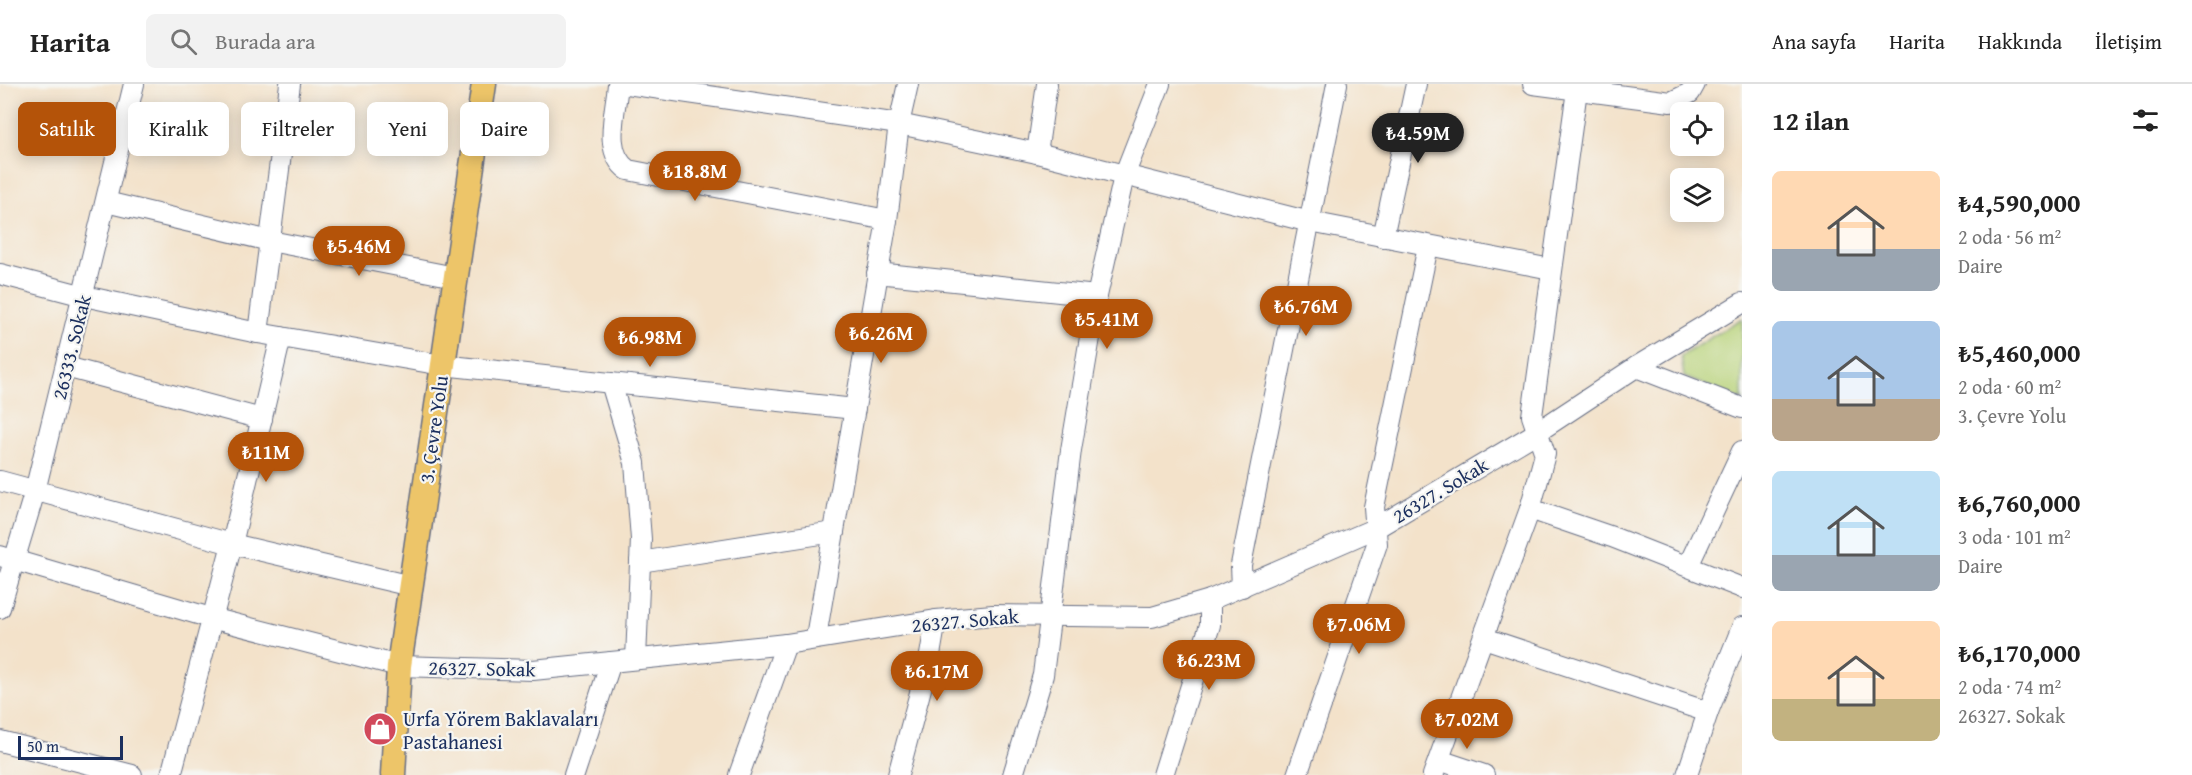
<!DOCTYPE html>
<html lang="tr">
<meta charset="utf-8">
<style>
:root{--surface:#fff;--page:#f2f2f2;--text:#222;--muted:#767676;--line:#e0e0e0;--accent:#b45309}
body{margin:0;font-family:"Gentium Book Plus",serif;background:var(--page);color:var(--text);height:100vh;display:flex;flex-direction:column;font-size:22px;white-space:nowrap}
*{box-sizing:border-box;margin:0}
p{font-size:20px;color:var(--muted)}
.icon{flex:none;width:33px;height:33px;fill:none;stroke:currentColor;stroke-width:2;stroke-linecap:round;stroke-linejoin:round}
.map{position:relative;flex:1;overflow:hidden}
.side{display:flex;flex-direction:column;background:var(--surface);width:450px}
.side>*{flex:none}
.banner{position:absolute;left:18px;top:18px;width:570px;height:54px;display:flex;gap:12px}
.tools{position:absolute;left:1670px;top:18px;display:grid;gap:12px}
.tools a{display:grid;place-items:center;width:54px;height:54px;border-radius:9px;background:var(--surface);box-shadow:0 3px 15px #0003;font-size:30px}
.scale{position:absolute;left:18px;bottom:15px;width:105px;box-sizing:border-box;padding-left:6px;border:3px solid #1b2f5e;border-top:0;font-size:16px;line-height:21px;white-space:nowrap;color:#1b2f5e;-webkit-text-stroke:4px #f6f6f2;paint-order:stroke}
.price{position:absolute;translate:-50% -51px;padding:0 14px;border-radius:21px;background:var(--accent);color:#fff;font-size:20px;line-height:39px;filter:drop-shadow(0 2px 3px #0008)}
.price::after{content:'';position:absolute;left:50%;top:36px;width:18px;height:14px;margin-left:-9px;background:inherit;clip-path:polygon(0 0,100% 0,50% 100%)}
.price.on{background:#222;color:#fff}
ul{padding:0;list-style:none}
li{display:flex;align-items:center;gap:18px;height:150px;padding:0 30px}
li span{display:grid;place-items:center;flex:none;width:168px;height:120px;border-radius:9px;color:#555}
li>.icon{margin-inline-start:auto}
span .icon{width:72px;height:72px;fill:#fffc;stroke-width:1}
li b{font-size:26px}
h2{display:flex;justify-content:space-between;align-items:center;height:72px;padding:0 30px;font-size:26px}
.tag{padding:0 21px;border-radius:9px;background:var(--surface);box-shadow:0 3px 15px #0003;font-size:21px;line-height:54px}
.tag.on{background:var(--accent);color:#fff}
header{display:flex;align-items:center;gap:36px;box-sizing:border-box;height:84px;padding:0 30px;background:var(--surface);border-bottom:2px solid var(--line)}
header strong{font-size:28px}
nav{display:flex;gap:33px;margin-inline-start:auto;font-size:21px}
.search{width:420px;height:54px;background:var(--page);display:flex;align-items:center;gap:15px;box-sizing:border-box;padding:0 21px;border-radius:9px;color:var(--muted);font-size:22px}
main{display:flex;flex:1;min-height:0}
.map>svg:first-child{display:block}
.green{fill:#b7d278;stroke:#69806b;stroke-width:1.5}
.lines{fill:none;stroke-linecap:round;stroke-linejoin:round}
.minor-casing{stroke:#676e84;stroke-width:22}
.major-casing{stroke:#676e84;stroke-width:27}
.minor{stroke:#fff;stroke-width:20}
.major{stroke:#edc569;stroke-width:24}
.labels{text-anchor:middle;dominant-baseline:central;stroke-width:4.5;stroke-linejoin:round;paint-order:stroke}
.street-label{font-size:20px;fill:#1b2f5e;stroke:#f6f6f2}
.poi-label{font-size:20px;fill:#1b2f5e;stroke:#f6f6f2;text-anchor:start}
</style>
<header>
<strong>Harita</strong>
<div class="search"><svg class="icon" aria-label="search" viewBox="0 0 24 24"><circle cx="10" cy="10" r="6"/><path d="M15 15l6 6"/></svg>Burada ara</div>
<nav><a>Ana sayfa</a><a>Harita</a><a>Hakkında</a><a>İletişim</a></nav>
</header>
<main>
<div class="map">
<svg width="1742" height="691" viewBox="0 0 1742 691">
<rect width="100%" height="100%" fill="#f6f6f2"/>
<filter id="ink" filterUnits="userSpaceOnUse"><feTurbulence type="fractalNoise" baseFrequency=".0167" numOctaves="2"/><feDisplacementMap in="SourceGraphic" scale="12" xChannelSelector="R" yChannelSelector="G"/><feConvolveMatrix kernelMatrix="1 2 1 2 8 2 1 2 1" color-interpolation-filters="sRGB"/></filter>
<filter id="wash" filterUnits="userSpaceOnUse"><feTurbulence type="fractalNoise" baseFrequency=".008" numOctaves="4" result="noise"/><feDisplacementMap in="SourceGraphic" scale="24" xChannelSelector="R" yChannelSelector="G"/><feGaussianBlur stdDeviation="1.35" result="paint"/><feColorMatrix in="noise" values="0 0 0 0 0 0 0 0 0 0 0 0 0 0 0 0 0 1.4 0 .05"/><feComposite in="paint" operator="in"/></filter>
<g filter="url(#wash)">
<rect width="100%" height="100%" fill="#f3e2ca"/>
<polygon class="green" points="1742,234 1742,316 1684,293 1681,272"/>
</g>
<g filter="url(#ink)">
<g class="lines">
<g class="minor-casing">
<g id="minor">
<path d="M618 0C616 27 602 68 628 86L887 136"/>
<polyline points="627,0 899,40 1037,69 1310,138 1551,185"/>
<polyline points="1533,0 1671,18 1690,9 1695,0"/>
<polyline points="1037,69 1047,0"/>
<polyline points="106,118 270,157 455,193"/>
<polyline points="1383,153 1416,0"/>
<polyline points="877,189 1097,212"/>
<polyline points="0,190 84,212 258,249 442,281 855,325"/>
<polyline points="258,249 290,0"/>
<polyline points="66,283 262,335"/>
<polyline points="1636,283 1742,324"/>
<polyline points="611,299 635,379 641,455 636,575"/>
<polyline points="0,397 232,460 411,502"/>
<polyline points="1530,425 1612,453 1742,504"/>
<polyline points="0,472 211,534 399,582 533,586 786,560 936,536 993,531 1152,533 1210,516 1376,444 1536,349 1636,283 1742,219"/>
<polyline points="640,478 834,448"/>
<polyline points="1688,482 1742,367"/>
<polyline points="1242,503 1241,481 1337,0"/>
<polyline points="0,524 35,407 134,0"/>
<polyline points="816,553 887,136 899,40 908,0"/>
<polyline points="1484,554 1708,628"/>
<polyline points="0,657 132,691"/>
<polyline points="1439,676 1484,691"/>
<polyline points="171,691 232,460 281,253"/>
<polyline points="574,691 611,578"/>
<polyline points="739,691 786,560"/>
<polyline points="898,691 930,571 936,536"/>
<polyline points="1013,691 1043,591 1071,366 1097,212 1124,92 1160,0"/>
<polyline points="1163,691 1210,541 1210,516"/>
<polyline points="1297,691 1377,460 1374,423 1428,162"/>
<polyline points="1433,691 1530,425 1545,370 1532,332 1577,6"/>
<polyline points="1687,691 1708,628 1742,543"/>
</g>
</g>
<g class="major-casing">
<polyline id="major" points="393,691 399,582 484,0"/>
</g>
<use href="#minor" class="minor"/>
<use href="#major" class="major"/>
</g>
</g>
<defs>
<g id="shop-disc" transform="scale(1.725)"><circle r="9.5" fill="#d1495b" stroke="#f6f6f2"/><path d="M-5-2.5h2.3a2.7 3.5 0 0 1 5.4 0H5L5.5 6h-11ZM-1.5-2.5h3a1.5 2.3 0 0 0-3 0Z" fill="#fff"/></g>
</defs>
<g fill-rule="evenodd">
<use href="#shop-disc" x="380" y="645"/>
</g>
<g class="labels">
<g class="street-label">
<text transform="translate(71 263) rotate(-76)">26333. Sokak</text>
<text transform="translate(433 345) rotate(-82)">3. Çevre Yolu</text>
<text transform="translate(1440 406) rotate(-31)">26327. Sokak</text>
<text transform="translate(965 536) rotate(-5)">26327. Sokak</text>
<text transform="translate(482 584) rotate(1)">26327. Sokak</text>
</g>
<g class="poi-label">
<text x="403" y="634">Urfa Yörem Baklavaları<tspan x="403" dy="23">Pastahanesi</tspan></text>
</g>
</g>
</svg>
<div class="tools">
<a><svg class="icon" aria-label="locate" viewBox="0 0 24 24"><circle cx="12" cy="12" r="6"/><path d="M12 2v4M12 18v4M2 12h4M18 12h4"/></svg></a>
<a><svg class="icon" aria-label="layers" viewBox="0 0 24 24"><path d="M12 4l9 5-9 5-9-5zM3 14l9 5 9-5"/></svg></a>
</div>
<div class="scale">50 m</div>
<b class="price on" style="left:1418px;top:80px">₺4.59M</b>
<b class="price" style="left:695px;top:118px">₺18.8M</b>
<b class="price" style="left:359px;top:193px">₺5.46M</b>
<b class="price" style="left:1306px;top:253px">₺6.76M</b>
<b class="price" style="left:1107px;top:266px">₺5.41M</b>
<b class="price" style="left:881px;top:280px">₺6.26M</b>
<b class="price" style="left:650px;top:284px">₺6.98M</b>
<b class="price" style="left:266px;top:399px">₺11M</b>
<b class="price" style="left:1359px;top:571px">₺7.06M</b>
<b class="price" style="left:1209px;top:607px">₺6.23M</b>
<b class="price" style="left:937px;top:618px">₺6.17M</b>
<b class="price" style="left:1467px;top:666px">₺7.02M</b>
<div class="banner">
<a class="tag on">Satılık</a>
<a class="tag">Kiralık</a>
<a class="tag">Filtreler</a>
<a class="tag">Yeni</a>
<a class="tag">Daire</a>
</div>
</div>
<section class="side">
<h2>12 ilan<svg class="icon" aria-label="filters" viewBox="0 0 24 24"><path d="M4 7h16M4 17h16"/><circle cx="9" cy="7" r="2"/><circle cx="15" cy="17" r="2"/></svg></h2>
<ul>
<li><span style="background:linear-gradient(#ffd9b3 65%,#9aa5b1 0)"><svg class="icon" aria-label="home" viewBox="0 0 24 24"><path d="M3 11l9-7 9 7M6 9v11h12V9"/></svg></span><div><b>₺4,590,000</b><p>2 oda · 56 m²</p><p>Daire</p></div></li>
<li><span style="background:linear-gradient(#a9c7e8 65%,#b9a48a 0)"><svg class="icon" aria-label="home" viewBox="0 0 24 24"><path d="M3 11l9-7 9 7M6 9v11h12V9"/></svg></span><div><b>₺5,460,000</b><p>2 oda · 60 m²</p><p>3. Çevre Yolu</p></div></li>
<li><span style="background:linear-gradient(#bfe0f5 70%,#9aa5b1 0)"><svg class="icon" aria-label="home" viewBox="0 0 24 24"><path d="M3 11l9-7 9 7M6 9v11h12V9"/></svg></span><div><b>₺6,760,000</b><p>3 oda · 101 m²</p><p>Daire</p></div></li>
<li><span style="background:linear-gradient(#ffd9b3 65%,#c2b280 0)"><svg class="icon" aria-label="home" viewBox="0 0 24 24"><path d="M3 11l9-7 9 7M6 9v11h12V9"/></svg></span><div><b>₺6,170,000</b><p>2 oda · 74 m²</p><p>26327. Sokak</p></div></li>
</ul>
</section>
</main>
